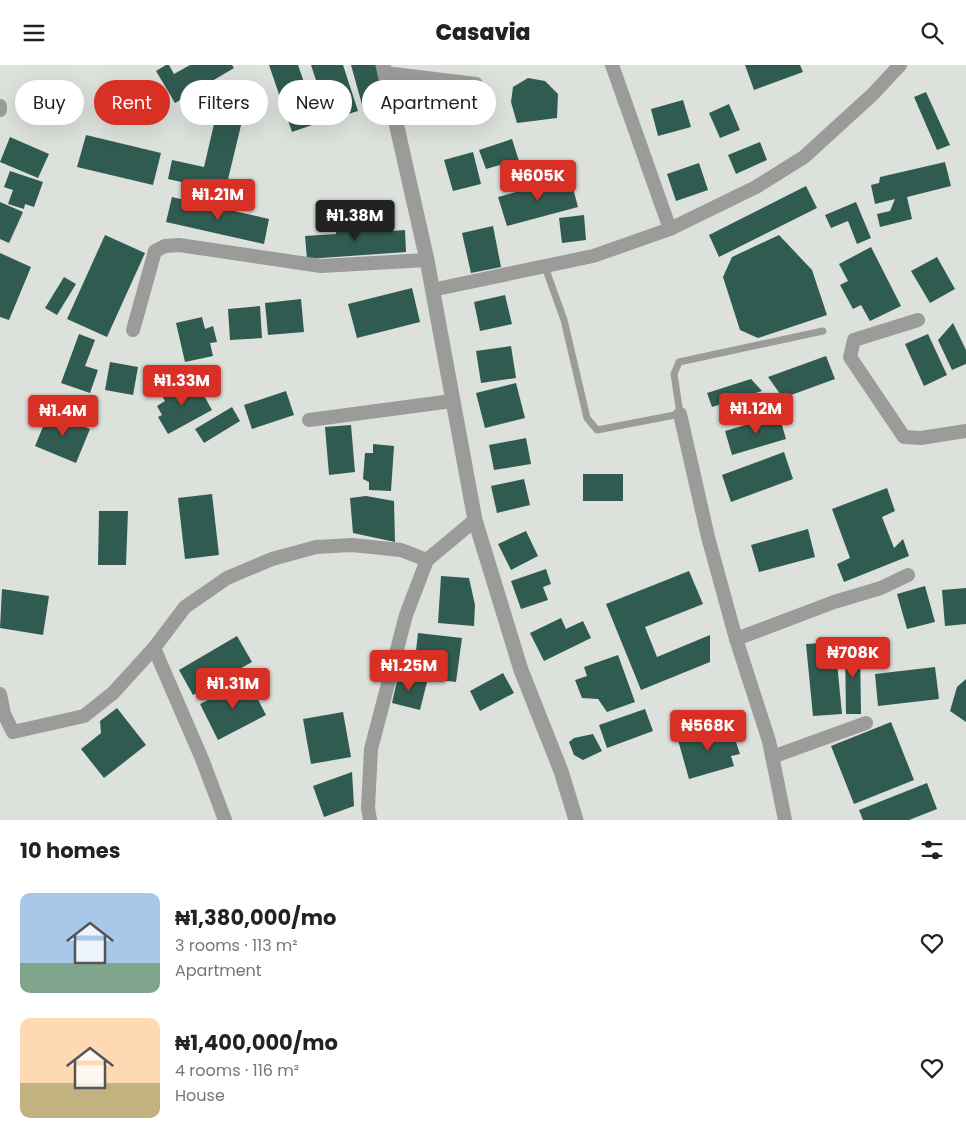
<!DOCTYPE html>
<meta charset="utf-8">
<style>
:root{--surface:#fff;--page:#f2f2f2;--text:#222;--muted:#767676;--accent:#d93025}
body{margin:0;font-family:Poppins,sans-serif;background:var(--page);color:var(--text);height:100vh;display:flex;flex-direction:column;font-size:19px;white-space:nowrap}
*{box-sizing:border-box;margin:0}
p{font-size:16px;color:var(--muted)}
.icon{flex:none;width:28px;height:28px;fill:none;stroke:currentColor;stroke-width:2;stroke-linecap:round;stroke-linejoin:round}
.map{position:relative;height:755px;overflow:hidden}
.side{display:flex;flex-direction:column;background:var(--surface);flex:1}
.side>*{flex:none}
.top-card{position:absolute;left:15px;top:15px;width:500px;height:45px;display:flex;gap:10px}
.price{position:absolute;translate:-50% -42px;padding:0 11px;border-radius:5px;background:var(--accent);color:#fff;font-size:16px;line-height:32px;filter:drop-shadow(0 1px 2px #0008)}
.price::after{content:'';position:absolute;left:50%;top:30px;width:15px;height:11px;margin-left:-8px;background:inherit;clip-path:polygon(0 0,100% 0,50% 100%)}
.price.selected{background:#222;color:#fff}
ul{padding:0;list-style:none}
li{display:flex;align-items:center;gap:15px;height:125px;padding:0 20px}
li span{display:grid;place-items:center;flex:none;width:140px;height:100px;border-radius:10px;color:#555}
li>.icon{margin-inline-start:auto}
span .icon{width:60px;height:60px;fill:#fffc;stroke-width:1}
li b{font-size:21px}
h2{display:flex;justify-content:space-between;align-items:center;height:60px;padding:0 20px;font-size:21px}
.pill{padding:0 18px;border-radius:22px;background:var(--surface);box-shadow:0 5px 20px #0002;font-size:18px;line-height:45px}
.pill.selected{background:var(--accent);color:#fff}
header{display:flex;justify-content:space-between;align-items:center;height:65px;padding:0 20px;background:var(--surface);font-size:22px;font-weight:800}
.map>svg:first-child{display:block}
.building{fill:#305b50}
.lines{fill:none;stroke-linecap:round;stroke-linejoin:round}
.service{stroke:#9b9b99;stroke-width:7}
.minor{stroke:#9b9b99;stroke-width:14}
.tertiary{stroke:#9b9b99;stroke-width:15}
</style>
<header><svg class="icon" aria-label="menu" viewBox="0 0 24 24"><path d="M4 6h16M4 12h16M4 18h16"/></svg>Casavia<svg class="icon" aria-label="search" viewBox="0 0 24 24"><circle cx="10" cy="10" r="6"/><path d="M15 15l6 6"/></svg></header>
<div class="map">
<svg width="966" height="755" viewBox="0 0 966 755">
<rect width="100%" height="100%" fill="#dce1dc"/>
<g class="building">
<polygon points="166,0 169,0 174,9 190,0 232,0 234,3 175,38 156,6"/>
<polygon points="269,0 298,0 318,58 292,67"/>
<polygon points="311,0 343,0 358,46 329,55"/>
<polygon points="351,0 379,0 389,36 363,43"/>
<polygon points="745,0 800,0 803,7 754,25"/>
<polygon points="528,13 545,16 558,29 557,53 517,58 511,37 513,22"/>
<polygon points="222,25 248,31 225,127 168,114 172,95 204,102"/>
<polygon points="926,27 950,80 937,85 914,32"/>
<polygon points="683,35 691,62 658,71 651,44"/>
<polygon points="729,39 740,65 720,73 709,48"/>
<polygon points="86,70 161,88 153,120 77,102"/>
<polygon points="10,72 49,89 38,113 0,97"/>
<polygon points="512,74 526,118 508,123 500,100 486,104 479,85"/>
<polygon points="760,77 767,95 736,109 728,90"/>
<polygon points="473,87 481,119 453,126 444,95"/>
<polygon points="945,97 951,121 907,132 912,154 880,162 877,149 890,146 895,134 875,139 871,120 879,118 880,112"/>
<polygon points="699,98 708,125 676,136 667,109"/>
<polygon points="10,106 43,117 34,142 25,139 24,144 8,139 13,125 4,122"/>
<polygon points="570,112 578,142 507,161 498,132"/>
<polygon points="806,121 817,143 719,192 709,170"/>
<polygon points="172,132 269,154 264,179 166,157"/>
<polygon points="0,137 23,147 9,178 0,174"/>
<polygon points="856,137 871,173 857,179 848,156 831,163 825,150"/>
<polygon points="584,150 586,175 562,178 559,153"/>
<polygon points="374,158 374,167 405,165 406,187 307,194 305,171 336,169 336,161"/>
<polygon points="493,161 501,202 471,208 462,168"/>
<polygon points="105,170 145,188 107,272 67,254"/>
<polygon points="779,170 812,205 827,250 758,273 740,265 723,212 732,192"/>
<polygon points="871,182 901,241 870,256 861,240 853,244 840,220 848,216 839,199"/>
<polygon points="0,188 31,202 9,255 0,252"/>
<polygon points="937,192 955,224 930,238 911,206"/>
<polygon points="64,212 76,219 57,250 45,243"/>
<polygon points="412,223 420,257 357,273 348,239"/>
<polygon points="505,230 512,259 480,266 474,237"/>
<polygon points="301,234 304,267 268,270 265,238"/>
<polygon points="260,241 262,273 230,275 228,244"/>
<polygon points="202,252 205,264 213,261 217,277 210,278 213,291 185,297 176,258"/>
<polygon points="953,258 966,285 966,299 952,305 938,275"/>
<polygon points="79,269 95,275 85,301 98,305 90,328 61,318"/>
<polygon points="928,269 947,310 924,321 905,279"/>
<polygon points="511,281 516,313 481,318 476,286"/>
<polygon points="826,291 835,314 783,333 768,312"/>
<polygon points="110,297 138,302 133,330 105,325"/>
<polygon points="751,314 762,326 712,342 707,328"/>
<polygon points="197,318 212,345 168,369 158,352 162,350 157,341 165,336 161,329 179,320 182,326"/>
<polygon points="516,318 525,353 485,363 476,328"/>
<polygon points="286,326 294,350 252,364 244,340"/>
<polygon points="232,342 240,356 204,378 195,364"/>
<polygon points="49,347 90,364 76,398 35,381"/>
<polygon points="779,350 786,374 732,390 725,366"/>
<polygon points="351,360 355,407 329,410 325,362"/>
<polygon points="526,373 531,399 494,405 489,380"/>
<polygon points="373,379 394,381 391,426 369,425 369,417 363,414 365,388 373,388"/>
<polygon points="784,387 793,414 731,437 722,410"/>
<rect x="583" y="409" width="40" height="27"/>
<polygon points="524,414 530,440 497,448 491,421"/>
<polygon points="887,423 895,446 882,452 894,483 903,474 909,491 844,517 837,499 850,493 832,444"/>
<polygon points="212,429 219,490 185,494 178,433"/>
<polygon points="366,431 394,436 395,477 353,468 350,433"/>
<polygon points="99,446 128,446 126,500 98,500"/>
<polygon points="808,464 815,492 759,507 751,480"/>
<polygon points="526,466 538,491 511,505 498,479"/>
<polygon points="546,504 551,519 543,522 548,535 521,544 511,516"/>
<polygon points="689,506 703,539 645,562 657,592 710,570 710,597 641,625 606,539"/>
<polygon points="441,511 469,513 475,540 474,561 438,558"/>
<polygon points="925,521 935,557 907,564 897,529"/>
<polygon points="966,523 966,559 945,561 942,525"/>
<polygon points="2,524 49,531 43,570 0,563"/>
<polygon points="561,553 566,564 583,556 591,573 544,596 530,568"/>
<polygon points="418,568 462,573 456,617 413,612"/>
<polygon points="237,571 252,597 193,630 179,605"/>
<polygon points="835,577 842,649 813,651 806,579"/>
<polygon points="845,580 860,580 861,649 846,649"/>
<polygon points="618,590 635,637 607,647 598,634 582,633 575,615 587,611 584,602"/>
<polygon points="935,602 939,634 878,641 875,609"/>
<polygon points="503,608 514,628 480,646 470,626"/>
<polygon points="398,611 413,612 427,617 420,645 392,638"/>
<polygon points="966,614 966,657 950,646 957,622"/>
<polygon points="248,615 266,650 218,675 200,639"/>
<polygon points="117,643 146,680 104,713 81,684 101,668 100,656"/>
<polygon points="645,644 653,666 607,683 599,660"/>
<polygon points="343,647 351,692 311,699 303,654"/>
<polygon points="891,657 914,715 854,739 831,681"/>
<polygon points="726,661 730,675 735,674 740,689 731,691 734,701 689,714 678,675"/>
<polygon points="593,669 602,686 583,695 574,690 569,677 574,673"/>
<polygon points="352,707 354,741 324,752 313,721"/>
<polygon points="927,718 937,744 909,755 863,755 859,745"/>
</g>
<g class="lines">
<polyline class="service" points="545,202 564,255 587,353 597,365 680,349 674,309 679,297 823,266"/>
<g class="minor">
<polyline points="612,0 670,164"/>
<polyline points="385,8 476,19"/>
<polyline points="0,41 0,45"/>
<polyline points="432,225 593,191 670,164 756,122 804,92 873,29 900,0"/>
<polyline points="918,255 854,275 850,292 904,372 921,373 966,366"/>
<polyline points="133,265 155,186 165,181 179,180 321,201 427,195"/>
<polyline points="680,349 708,472 736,574 769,676 785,755"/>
<polyline points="309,355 452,336"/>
<polyline points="736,574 834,537 881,523 908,510"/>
<polyline points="154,583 202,694 225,755"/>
<polyline points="0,629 4,649 13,667 84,651 113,628 154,583 185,542 227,513 272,494 316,482 352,480 401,485 427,495"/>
<polyline points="772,692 866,658"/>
<polyline points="370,755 368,743 371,684 406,550 427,495 475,455"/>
</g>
<polyline class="tertiary" points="383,0 427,195 475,455 521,605 561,706 576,755"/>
</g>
</svg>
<b class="price" style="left:538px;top:137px">₦605K</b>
<b class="price" style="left:218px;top:156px">₦1.21M</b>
<b class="price selected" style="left:355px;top:177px">₦1.38M</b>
<b class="price" style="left:182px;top:342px">₦1.33M</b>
<b class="price" style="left:756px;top:370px">₦1.12M</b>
<b class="price" style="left:63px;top:372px">₦1.4M</b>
<b class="price" style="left:853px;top:614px">₦708K</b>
<b class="price" style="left:409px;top:627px">₦1.25M</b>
<b class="price" style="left:233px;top:645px">₦1.31M</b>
<b class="price" style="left:708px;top:687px">₦568K</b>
<div class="top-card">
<a class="pill">Buy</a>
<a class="pill selected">Rent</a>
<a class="pill">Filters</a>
<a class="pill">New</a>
<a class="pill">Apartment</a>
</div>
</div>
<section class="side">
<h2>10 homes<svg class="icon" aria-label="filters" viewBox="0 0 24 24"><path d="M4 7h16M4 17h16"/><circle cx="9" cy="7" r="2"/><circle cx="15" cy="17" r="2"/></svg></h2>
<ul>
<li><span style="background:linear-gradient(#a9c7e8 70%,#7fa58c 0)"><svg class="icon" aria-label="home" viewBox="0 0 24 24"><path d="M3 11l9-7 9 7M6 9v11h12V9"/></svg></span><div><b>₦1,380,000/mo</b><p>3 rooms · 113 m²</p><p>Apartment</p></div><svg class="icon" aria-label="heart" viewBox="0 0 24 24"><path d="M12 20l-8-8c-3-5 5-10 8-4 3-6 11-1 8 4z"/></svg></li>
<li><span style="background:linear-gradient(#ffd9b3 65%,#c2b280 0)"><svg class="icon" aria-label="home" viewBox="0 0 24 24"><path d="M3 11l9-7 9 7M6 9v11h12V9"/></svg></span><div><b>₦1,400,000/mo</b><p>4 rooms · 116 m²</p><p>House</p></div><svg class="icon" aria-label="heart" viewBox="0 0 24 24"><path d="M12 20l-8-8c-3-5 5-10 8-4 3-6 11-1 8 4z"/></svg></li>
</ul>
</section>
